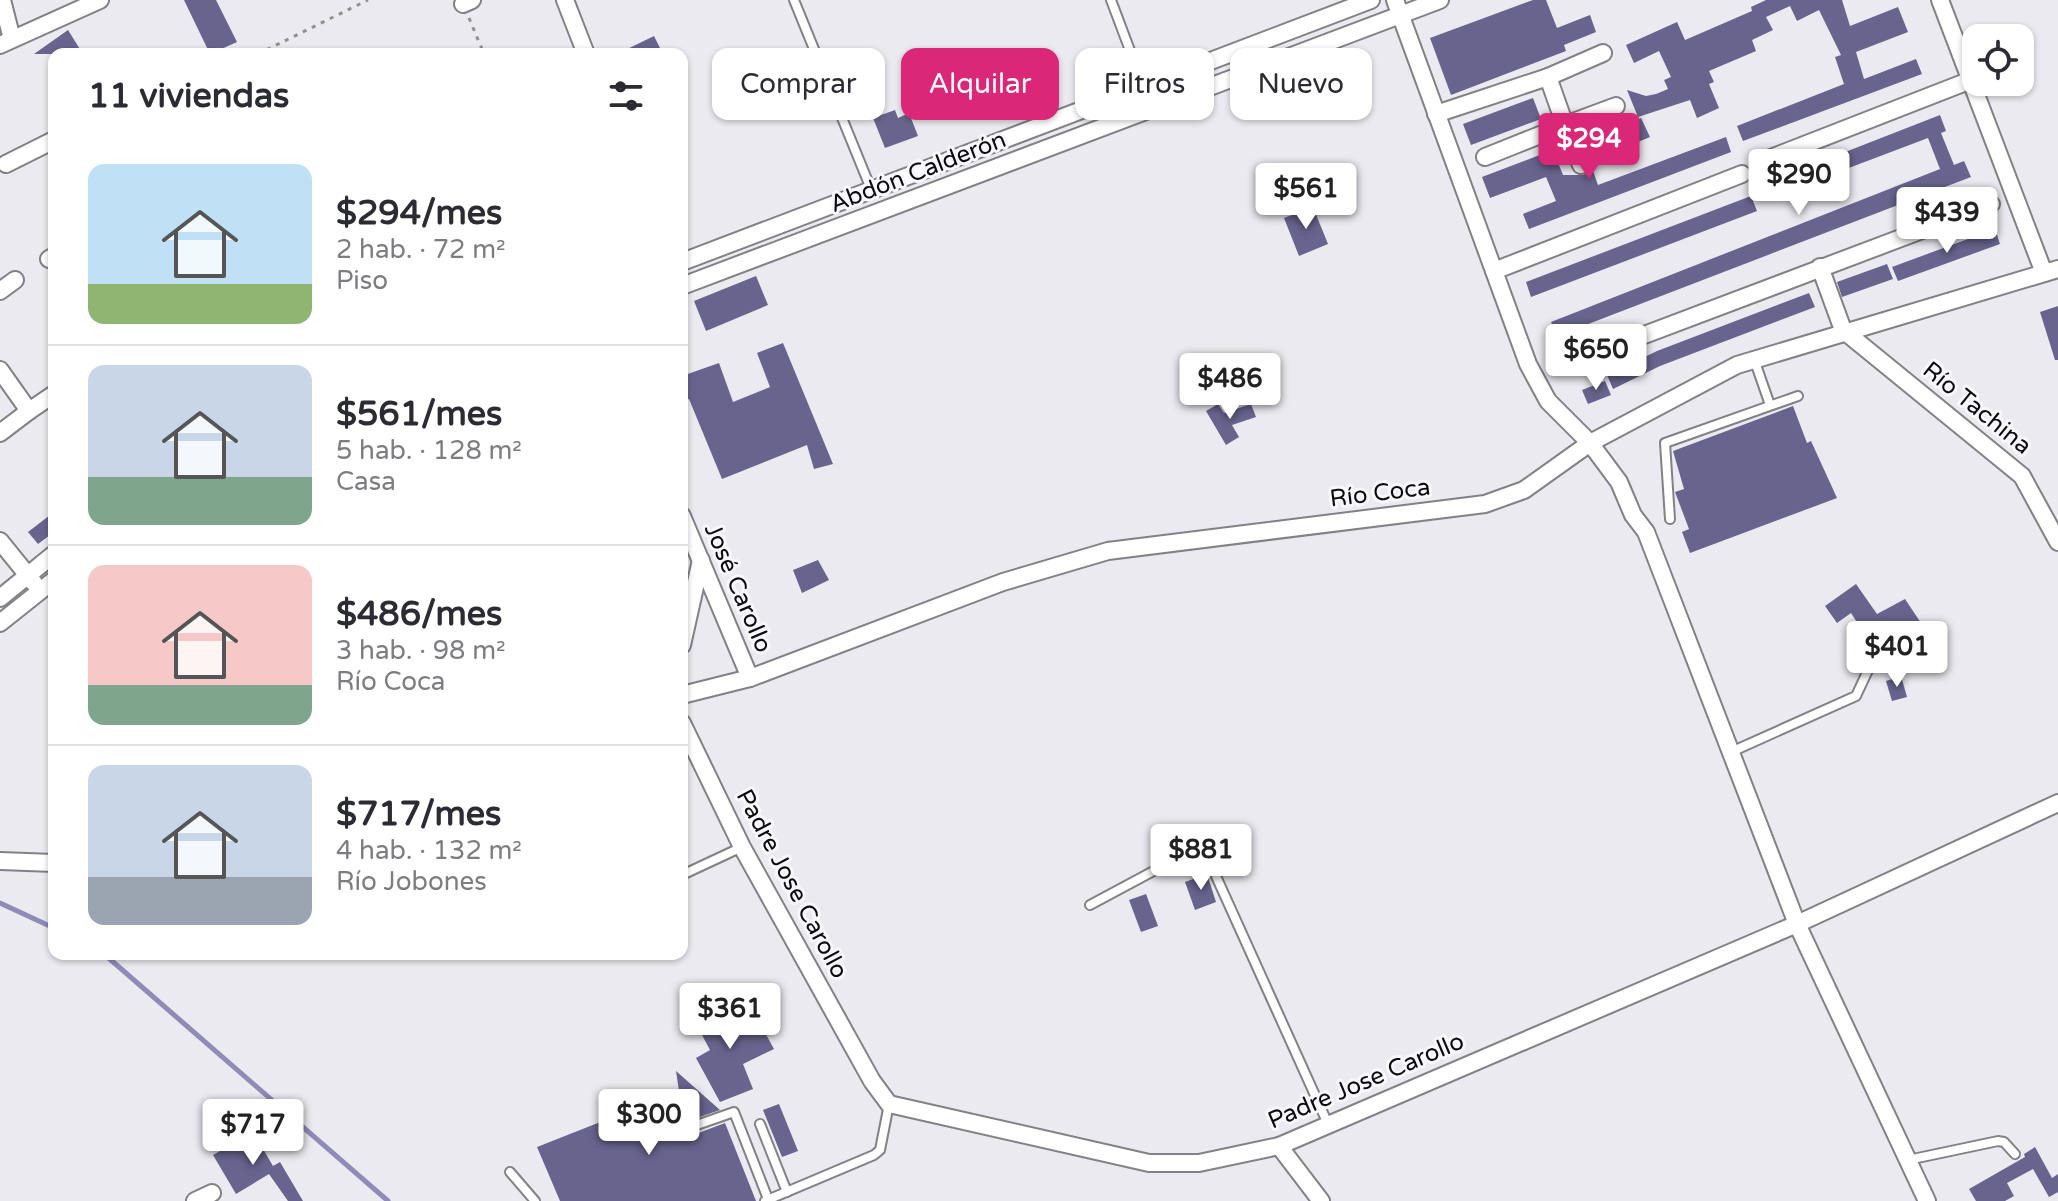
<!DOCTYPE html>
<html lang="es">
<meta charset="utf-8">
<style>
:root{--surface:#fff;--page:#f7f7f7;--text:#2b2b33;--muted:#7c7c81;--line:#e1e1e2;--accent:#db2777}
body{margin:0;font-family:"Varela Round",sans-serif;background:var(--page);color:var(--text);height:100vh;display:flex;flex-direction:column;font-size:30px;white-space:nowrap}
*{box-sizing:border-box;margin:0}
p{font-size:26px;color:var(--muted)}
.icon{flex:none;width:44px;height:44px;fill:none;stroke:currentColor;stroke-width:2;stroke-linecap:round;stroke-linejoin:round}
.map{position:relative;flex:1;overflow:hidden}
.sheet{position:absolute;left:48px;top:48px;width:640px;height:912px;display:flex;flex-direction:column;background:var(--surface);border-radius:16px;box-shadow:0 2px 6px #0004}
.sheet>*{flex:none}
.top-card{position:absolute;left:712px;top:48px;width:760px;height:72px;display:flex;gap:16px}
.fabs{position:absolute;left:1962px;top:24px;display:grid;gap:16px}
.fabs a{display:grid;place-items:center;width:72px;height:72px;border-radius:16px;background:var(--surface);box-shadow:0 2px 6px #0004;font-size:40px}
.price{position:absolute;translate:-50% -68px;padding:0 18px;border-radius:8px;background:#fff;color:#222;font-size:26px;line-height:52px;filter:drop-shadow(0 2px 4px #0008)}
.price::after{content:'';position:absolute;left:50%;top:48px;width:24px;height:18px;margin-left:-12px;background:inherit;clip-path:polygon(0 0,100% 0,50% 100%)}
.price.current{background:var(--accent);color:#fff}
ul{padding:0;list-style:none}
li{display:flex;align-items:center;gap:24px;height:200px;padding:0 40px}
li+li{border-top:2px solid var(--line)}
li span{display:grid;place-items:center;flex:none;width:224px;height:160px;border-radius:16px;color:#555}
li>.icon{margin-inline-start:auto}
span .icon{width:96px;height:96px;fill:#fffc;stroke-width:1}
li b{font-size:34px}
h2{display:flex;justify-content:space-between;align-items:center;height:96px;padding:0 40px;font-size:34px}
.tag{padding:0 28px;border-radius:16px;background:var(--surface);box-shadow:0 2px 6px #0004;font-size:28px;line-height:72px}
.tag.current{background:var(--accent);color:#fff}
.map>svg:first-child{display:block}
.lines{fill:none;stroke-linecap:round;stroke-linejoin:round}
.stream{stroke:#8f8bb7;stroke-width:5}
.building{fill:#68648e}
.service-casing{stroke:#818186;stroke-width:12}
.minor-casing{stroke:#818186;stroke-width:20}
.path{stroke:#909094;stroke-width:3;stroke-dasharray:4 6;stroke-linecap:butt}
.service{stroke:#fff;stroke-width:8}
.minor{stroke:#fff;stroke-width:16}
.labels{text-anchor:middle;dominant-baseline:central;stroke-width:6;stroke-linejoin:round;paint-order:stroke}
.street-label{font-size:24px;fill:#0b0b0d;stroke:#f7f7fd}
</style>
<div class="map">
<svg width="2058" height="1201" viewBox="0 0 2058 1201">
<rect width="100%" height="100%" fill="#eaeaf0"/>
<g class="lines">
<g class="stream">
<polyline points="0,903 54,928"/>
<polyline points="104,954 388,1201"/>
</g>
</g>
<g class="building">
<polygon points="184,0 216,0 237,42 210,54"/>
<polygon points="1533,0 1546,0 1557,28 1590,15 1596,32 1564,45 1566,51 1451,95 1430,38"/>
<polygon points="1766,0 1842,0 1850,26 1898,7 1908,32 1856,52 1864,79 1916,59 1922,74 1743,141 1737,126 1844,84 1835,57 1841,55 1819,10 1797,21 1790,6 1766,17 1773,30 1752,40 1756,51 1709,71 1714,82 1709,84 1719,108 1697,118 1690,100 1638,117 1627,90 1646,96 1656,94 1668,89 1664,80 1671,77 1659,51 1634,63 1626,45 1677,22 1685,40 1752,11 1751,7"/>
<polygon points="68,30 83,54 34,54"/>
<polygon points="654,36 663,54 617,54"/>
<polygon points="1040,52 1044,63 1048,61 1057,82 1026,95 1022,85 1008,91 998,69"/>
<polygon points="1533,98 1541,119 1471,145 1463,124"/>
<polygon points="895,110 898,118 909,113 918,136 885,148 873,118"/>
<polygon points="1940,115 1946,131 1941,133 1954,165 1964,161 1971,177 1557,336 1551,322 1940,169 1928,138 1767,199 1761,185"/>
<polygon points="1641,118 1650,137 1597,159 1589,138"/>
<polygon points="1726,137 1731,152 1529,229 1523,214 1556,201 1546,177 1490,198 1482,177 1553,150 1563,175 1584,175 1592,168 1598,185"/>
<polygon points="1751,196 1757,211 1531,297 1526,282"/>
<polygon points="1313,207 1328,244 1299,256 1284,218"/>
<polygon points="1995,229 2000,244 1898,281 1892,267"/>
<polygon points="1887,264 1893,279 1842,297 1837,282"/>
<polygon points="756,276 768,305 706,331 694,301"/>
<polygon points="1809,293 1815,307 1660,366 1613,389 1607,375 1657,351"/>
<polygon points="2058,306 2058,360 2055,360 2040,312"/>
<polygon points="783,343 833,464 814,469 807,445 722,479 689,399 682,402 682,376 719,363 733,402 770,387 757,353"/>
<polygon points="1605,381 1611,395 1588,404 1582,390"/>
<polygon points="1218,404 1224,413 1251,404 1256,417 1232,425 1239,437 1226,445 1206,411"/>
<polygon points="1793,406 1807,443 1811,441 1837,498 1690,553 1682,532 1689,529 1675,492 1684,489 1673,451"/>
<polygon points="54,512 54,532 38,544 28,532"/>
<polygon points="818,560 829,580 802,593 793,570"/>
<polygon points="1856,584 1877,614 1905,599 1921,623 1903,635 1899,630 1872,646 1851,613 1837,623 1825,606"/>
<polygon points="1901,676 1907,697 1892,701 1886,681"/>
<polygon points="1207,874 1216,902 1195,910 1185,882"/>
<polygon points="1146,894 1158,926 1141,932 1129,900"/>
<polygon points="728,1002 744,1027 758,1020 774,1049 743,1064 753,1089 720,1102 696,1058 710,1050 694,1020"/>
<polygon points="676,1071 720,1110 697,1118 693,1108 668,1118 677,1141 725,1123 756,1201 560,1201 537,1147 679,1091"/>
<polygon points="779,1104 798,1151 782,1157 763,1110"/>
<polygon points="253,1132 273,1166 280,1162 303,1201 288,1201 269,1174 236,1194 213,1155"/>
<polygon points="2035,1147 2052,1178 2058,1174 2058,1192 2049,1197 2033,1169 2007,1183 2014,1196 2005,1201 1976,1201 1969,1189 2025,1157 2024,1154"/>
</g>
<g class="lines">
<g class="service-casing">
<g id="service">
<polyline points="794,0 871,189"/>
<polyline points="1111,0 1152,109"/>
<polyline points="1754,359 1770,405"/>
<polyline points="1670,519 1665,443 1798,396"/>
<polyline points="1731,752 1856,696 1877,651"/>
<polyline points="682,875 742,847"/>
<polyline points="1090,905 1189,852 1201,848 1206,854 1328,1124"/>
<polyline points="760,1124 787,1192"/>
<polyline points="694,1126 734,1112 768,1199"/>
<polyline points="1908,1160 1998,1141 2004,1142 2015,1154"/>
<polyline points="510,1172 535,1201"/>
<polyline points="765,1201 874,1155 880,1150 889,1104"/>
</g>
</g>
<g class="minor-casing">
<g id="minor">
<polyline points="2,0 12,39"/>
<polyline points="565,0 586,54"/>
<polyline points="1395,0 1528,364 1548,401 1590,443 1619,482 1633,515 1646,532 1797,924 1927,1201"/>
<polyline points="1940,0 2044,273"/>
<polyline points="463,4 472,0"/>
<polyline points="0,45 100,0"/>
<polyline points="1436,114 1548,77 1603,53"/>
<polyline points="1485,157 1565,125 1548,77"/>
<polyline points="1763,161 1971,80"/>
<polyline points="6,164 54,140"/>
<polyline points="1581,165 1565,125 1616,106"/>
<polyline points="49,259 54,256"/>
<polyline points="682,262 1371,0"/>
<polyline points="1820,267 1843,330 2022,476 2058,542"/>
<polyline points="1494,271 1742,174"/>
<polyline points="682,286 1440,0"/>
<polyline points="0,291 15,280"/>
<polyline points="1570,363 1991,204"/>
<polyline points="0,370 29,411 0,433"/>
<polyline points="29,411 54,394"/>
<polyline points="682,516 750,678"/>
<polyline points="0,541 34,583"/>
<polyline points="0,598 54,554"/>
<polyline points="0,623 54,580"/>
<polyline points="682,645 701,560"/>
<polyline points="682,695 750,678 1003,582 1108,551 1485,504 1524,490 1590,443 1737,365 2058,269"/>
<polyline points="682,723 742,847 872,1081 889,1104 1149,1163 1199,1163 1279,1146 1797,924 2058,803"/>
<polyline points="0,861 54,863"/>
<polyline points="1279,1146 1321,1201"/>
<polyline points="195,1201 212,1193"/>
</g>
</g>
<g class="path">
<polyline points="469,18 484,54"/>
<polyline points="258,54 368,0"/>
</g>
<use href="#service" class="service"/>
<use href="#minor" class="minor"/>
</g>
<g class="labels">
<g class="street-label">
<text transform="translate(918 172) rotate(-21)">Abdón Calderón</text>
<text transform="translate(1977 408) rotate(39)">Río Tachina</text>
<text transform="translate(1380 493) rotate(-7)">Río Coca</text>
<text transform="translate(738 588) rotate(67)">José Carollo</text>
<text transform="translate(792 884) rotate(62)">Padre Jose Carollo</text>
<text transform="translate(1366 1081) rotate(-23)">Padre Jose Carollo</text>
</g>
</g>
</svg>
<div class="fabs">
<a><svg class="icon" aria-label="locate" viewBox="0 0 24 24"><circle cx="12" cy="12" r="6"/><path d="M12 2v4M12 18v4M2 12h4M18 12h4"/></svg></a>
</div>
<b class="price current" style="left:1589px;top:181px">$294</b>
<b class="price" style="left:1799px;top:217px">$290</b>
<b class="price" style="left:1306px;top:231px">$561</b>
<b class="price" style="left:1947px;top:255px">$439</b>
<b class="price" style="left:1596px;top:392px">$650</b>
<b class="price" style="left:1230px;top:421px">$486</b>
<b class="price" style="left:1897px;top:689px">$401</b>
<b class="price" style="left:1201px;top:892px">$881</b>
<b class="price" style="left:730px;top:1051px">$361</b>
<b class="price" style="left:649px;top:1157px">$300</b>
<b class="price" style="left:253px;top:1167px">$717</b>
<div class="top-card">
<a class="tag">Comprar</a>
<a class="tag current">Alquilar</a>
<a class="tag">Filtros</a>
<a class="tag">Nuevo</a>
</div>
<section class="sheet">
<h2>11 viviendas<svg class="icon" aria-label="filters" viewBox="0 0 24 24"><path d="M4 7h16M4 17h16"/><circle cx="9" cy="7" r="2"/><circle cx="15" cy="17" r="2"/></svg></h2>
<ul>
<li><span style="background:linear-gradient(#bfe0f5 75%,#8fb573 0)"><svg class="icon" aria-label="home" viewBox="0 0 24 24"><path d="M3 11l9-7 9 7M6 9v11h12V9"/></svg></span><div><b>$294/mes</b><p>2 hab. · 72 m²</p><p>Piso</p></div></li>
<li><span style="background:linear-gradient(#c9d6e8 70%,#7fa58c 0)"><svg class="icon" aria-label="home" viewBox="0 0 24 24"><path d="M3 11l9-7 9 7M6 9v11h12V9"/></svg></span><div><b>$561/mes</b><p>5 hab. · 128 m²</p><p>Casa</p></div></li>
<li><span style="background:linear-gradient(#f6c9c9 75%,#7fa58c 0)"><svg class="icon" aria-label="home" viewBox="0 0 24 24"><path d="M3 11l9-7 9 7M6 9v11h12V9"/></svg></span><div><b>$486/mes</b><p>3 hab. · 98 m²</p><p>Río Coca</p></div></li>
<li><span style="background:linear-gradient(#c9d6e8 70%,#9aa5b1 0)"><svg class="icon" aria-label="home" viewBox="0 0 24 24"><path d="M3 11l9-7 9 7M6 9v11h12V9"/></svg></span><div><b>$717/mes</b><p>4 hab. · 132 m²</p><p>Río Jobones</p></div></li>
</ul>
</section>
</div>
